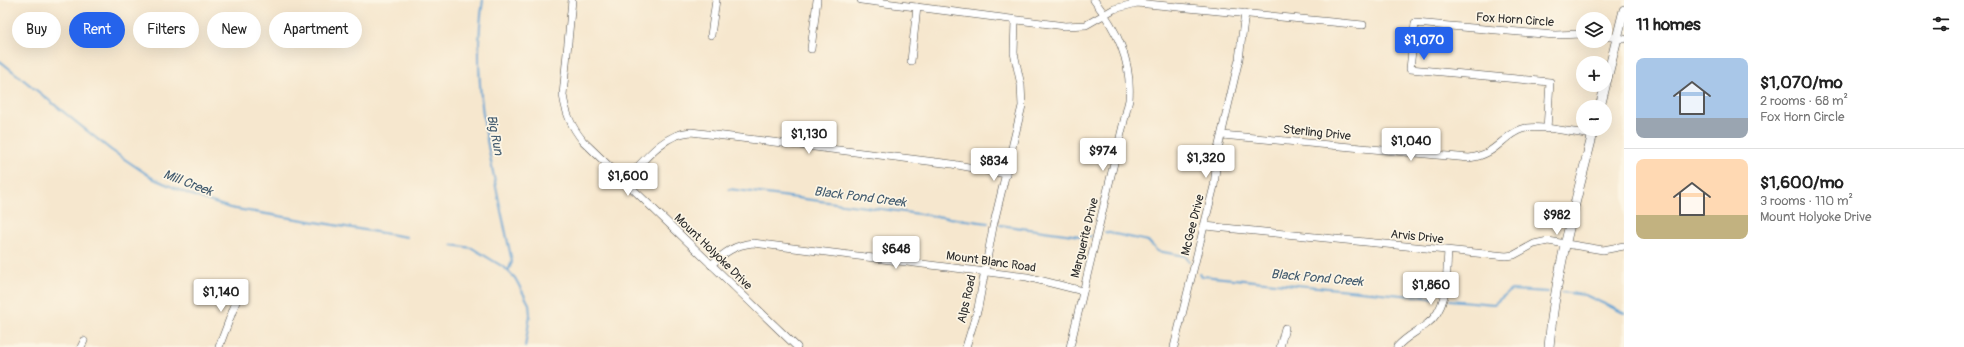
<!DOCTYPE html>
<meta charset="utf-8">
<style>
:root{--surface:#fff;--page:#f2f2f2;--text:#222;--muted:#767676;--line:#e0e0e0;--accent:#2563eb}
body{margin:0;font-family:Pangolin,sans-serif;background:var(--page);color:var(--text);height:100vh;display:flex;flex-direction:column;font-size:15px;white-space:nowrap}
*{box-sizing:border-box;margin:0}
p{font-size:13px;color:var(--muted)}
.icon{flex:none;width:22px;height:22px;fill:none;stroke:currentColor;stroke-width:2;stroke-linecap:round;stroke-linejoin:round}
.map{position:relative;flex:1;overflow:hidden}
.details{display:flex;flex-direction:column;background:var(--surface);width:340px}
.details>*{flex:none}
.top-card{position:absolute;left:12px;top:12px;width:380px;height:36px;display:flex;gap:8px}
.tools{position:absolute;left:1576px;top:12px;display:grid;gap:8px}
.tools a{display:grid;place-items:center;width:36px;height:36px;border-radius:50%;background:var(--surface);box-shadow:0 4px 16px #0002;font-size:20px}
.price{position:absolute;translate:-50% -34px;padding:0 9px;border-radius:4px;background:#fff;color:#222;font-size:13px;line-height:26px;filter:drop-shadow(0 1px 2px #0008)}
.price::after{content:'';position:absolute;left:50%;top:24px;width:12px;height:9px;margin-left:-6px;background:inherit;clip-path:polygon(0 0,100% 0,50% 100%)}
.price.selected{background:var(--accent);color:#fff}
ul{padding:0;list-style:none}
li{display:flex;align-items:center;gap:12px;height:100px;padding:0 12px}
li+li{border-top:1px solid var(--line)}
li span{display:grid;place-items:center;flex:none;width:112px;height:80px;border-radius:8px;color:#555}
li>.icon{margin-inline-start:auto}
span .icon{width:48px;height:48px;fill:#fffc;stroke-width:1}
li b{font-size:17px}
h2{display:flex;justify-content:space-between;align-items:center;height:48px;padding:0 12px;font-size:17px}
.tag{padding:0 14px;border-radius:18px;background:var(--surface);box-shadow:0 4px 16px #0002;font-size:14px;line-height:36px}
.tag.selected{background:var(--accent);color:#fff}
main{display:flex;flex:1;min-height:0}
.map>svg:first-child{display:block}
.lines{fill:none;stroke-linecap:round;stroke-linejoin:round}
.stream{stroke:#61a1d3;stroke-width:2}
.minor-casing{stroke:#494743;stroke-width:8}
.tertiary-casing{stroke:#494743;stroke-width:10}
.minor{stroke:#fff;stroke-width:7}
.tertiary{stroke:#fff;stroke-width:9}
.labels{text-anchor:middle;dominant-baseline:central;stroke-width:3.5;stroke-linejoin:round;paint-order:stroke}
.street-label{font-size:12px;fill:#2b2b2b;stroke:#fcf5e5}
.water-label{font-size:13px;font-style:italic;fill:#415a6e;stroke:#fcf5e5}
</style>
<main>
<div class="map">
<svg width="1624" height="347" viewBox="0 0 1624 347">
<rect width="100%" height="100%" fill="#fcf5e5"/>
<filter id="ink" filterUnits="userSpaceOnUse"><feTurbulence type="fractalNoise" baseFrequency=".025" numOctaves="2"/><feDisplacementMap in="SourceGraphic" scale="8" xChannelSelector="R" yChannelSelector="G"/><feConvolveMatrix kernelMatrix="1 2 1 2 8 2 1 2 1" color-interpolation-filters="sRGB"/></filter>
<filter id="wash" filterUnits="userSpaceOnUse"><feTurbulence type="fractalNoise" baseFrequency=".012" numOctaves="4" result="noise"/><feDisplacementMap in="SourceGraphic" scale="16" xChannelSelector="R" yChannelSelector="G"/><feGaussianBlur stdDeviation="0.9" result="paint"/><feColorMatrix in="noise" values="0 0 0 0 0 0 0 0 0 0 0 0 0 0 0 0 0 1.4 0 .05"/><feComposite in="paint" operator="in"/></filter>
<g filter="url(#wash)">
<rect width="100%" height="100%" fill="#f6e7ce"/>
<g class="lines">
<g class="stream">
<path d="M483 0C469 91 494 173 512 262L508 271"/>
<polyline points="0,61 111,150 154,179 191,195 230,208 407,237"/>
<polyline points="729,189 988,223"/>
<polyline points="1000,225 1087,237 1091,236"/>
<polyline points="1105,232 1148,241 1157,251 1185,256 1189,261"/>
<polyline points="452,245 472,248 505,268 515,278 529,304 530,315 525,347"/>
<polyline points="1199,273 1202,276 1434,298"/>
<polyline points="1561,292 1585,295 1624,313"/>
<polyline points="1450,300 1494,304 1511,290 1548,292"/>
</g>
</g>
</g>
<g filter="url(#ink)">
<g class="lines">
<g class="minor-casing">
<g id="minor">
<path d="M572 0 563 95C566 114 571 126 583 141L797 347"/>
<polyline points="861,0 1065,26 1086,25 1114,9 1137,3 1363,25"/>
<polyline points="711,35 716,0"/>
<polyline points="1605,36 1624,39"/>
<polyline points="811,49 817,0"/>
<polyline points="911,61 917,7"/>
<polyline points="1547,129 1550,82 1410,69 1415,23 1555,35 1583,34"/>
<path d="M1222 135 1469 158C1497 155 1501 136 1522 129 1538 124 1575 133 1593 135"/>
<path d="M625 181C643 162 662 134 691 132L952 164 1006 174"/>
<polyline points="1205,226 1506,256 1514,255 1534,244 1548,241 1603,250 1624,246"/>
<path d="M711 265C724 253 734 245 753 243L1027 277 1083 291"/>
<polyline points="81,347 84,341"/>
<polyline points="219,347 242,286"/>
<polyline points="966,347 978,308 993,227 1022,106 1021,85 1014,53 1015,20"/>
<path d="M1070 347 1129 100C1132 60 1117 30 1094 0"/>
<polyline points="1174,347 1214,186 1218,149 1239,59 1245,13"/>
<polyline points="1280,347 1285,328"/>
<path d="M1397 347C1405 337 1417 332 1427 324 1449 308 1446 276 1448 251"/>
</g>
</g>
<g class="tertiary-casing">
<g id="tertiary">
<polyline points="1600,107 1624,10"/>
<path d="M1549 347C1555 272 1576 201 1594 129"/>
</g>
</g>
<use href="#minor" class="minor"/>
<use href="#tertiary" class="tertiary"/>
</g>
</g>
<g class="labels">
<g class="street-label">
<text transform="translate(1515 20) rotate(4)">Fox Horn Circle</text>
<text transform="translate(1317 133) rotate(6)">Sterling Drive</text>
<text transform="translate(1193 225) rotate(-76)">McGee Drive</text>
<text transform="translate(1417 237) rotate(6)">Arvis Drive</text>
<text transform="translate(1085 238) rotate(-76)">Marguerite Drive</text>
<text transform="translate(713 252) rotate(44)">Mount Holyoke Drive</text>
<text transform="translate(991 262) rotate(8)">Mount Blanc Road</text>
<text transform="translate(967 299) rotate(-77)">Alps Road</text>
</g>
<g class="water-label">
<text transform="translate(495 135) rotate(79)">Big Run</text>
<text transform="translate(188 183) rotate(21)">Mill Creek</text>
<text transform="translate(860 197) rotate(7)">Black Pond Creek</text>
<text transform="translate(1317 278) rotate(5)">Black Pond Creek</text>
</g>
</g>
</svg>
<div class="tools">
<a><svg class="icon" aria-label="layers" viewBox="0 0 24 24"><path d="M12 4l9 5-9 5-9-5zM3 14l9 5 9-5"/></svg></a>
<a>+</a>
<a>−</a>
</div>
<b class="price selected" style="left:1424px;top:61px">$1,070</b>
<b class="price" style="left:809px;top:155px">$1,130</b>
<b class="price" style="left:1411px;top:162px">$1,040</b>
<b class="price" style="left:1103px;top:172px">$974</b>
<b class="price" style="left:1206px;top:179px">$1,320</b>
<b class="price" style="left:994px;top:182px">$834</b>
<b class="price" style="left:628px;top:197px">$1,600</b>
<b class="price" style="left:1557px;top:236px">$982</b>
<b class="price" style="left:896px;top:270px">$648</b>
<b class="price" style="left:1431px;top:306px">$1,860</b>
<b class="price" style="left:221px;top:313px">$1,140</b>
<div class="top-card">
<a class="tag">Buy</a>
<a class="tag selected">Rent</a>
<a class="tag">Filters</a>
<a class="tag">New</a>
<a class="tag">Apartment</a>
</div>
</div>
<section class="details">
<h2>11 homes<svg class="icon" aria-label="filters" viewBox="0 0 24 24"><path d="M4 7h16M4 17h16"/><circle cx="9" cy="7" r="2"/><circle cx="15" cy="17" r="2"/></svg></h2>
<ul>
<li><span style="background:linear-gradient(#a9c7e8 75%,#9aa5b1 0)"><svg class="icon" aria-label="home" viewBox="0 0 24 24"><path d="M3 11l9-7 9 7M6 9v11h12V9"/></svg></span><div><b>$1,070/mo</b><p>2 rooms · 68 m²</p><p>Fox Horn Circle</p></div></li>
<li><span style="background:linear-gradient(#ffd9b3 70%,#c2b280 0)"><svg class="icon" aria-label="home" viewBox="0 0 24 24"><path d="M3 11l9-7 9 7M6 9v11h12V9"/></svg></span><div><b>$1,600/mo</b><p>3 rooms · 110 m²</p><p>Mount Holyoke Drive</p></div></li>
</ul>
</section>
</main>
